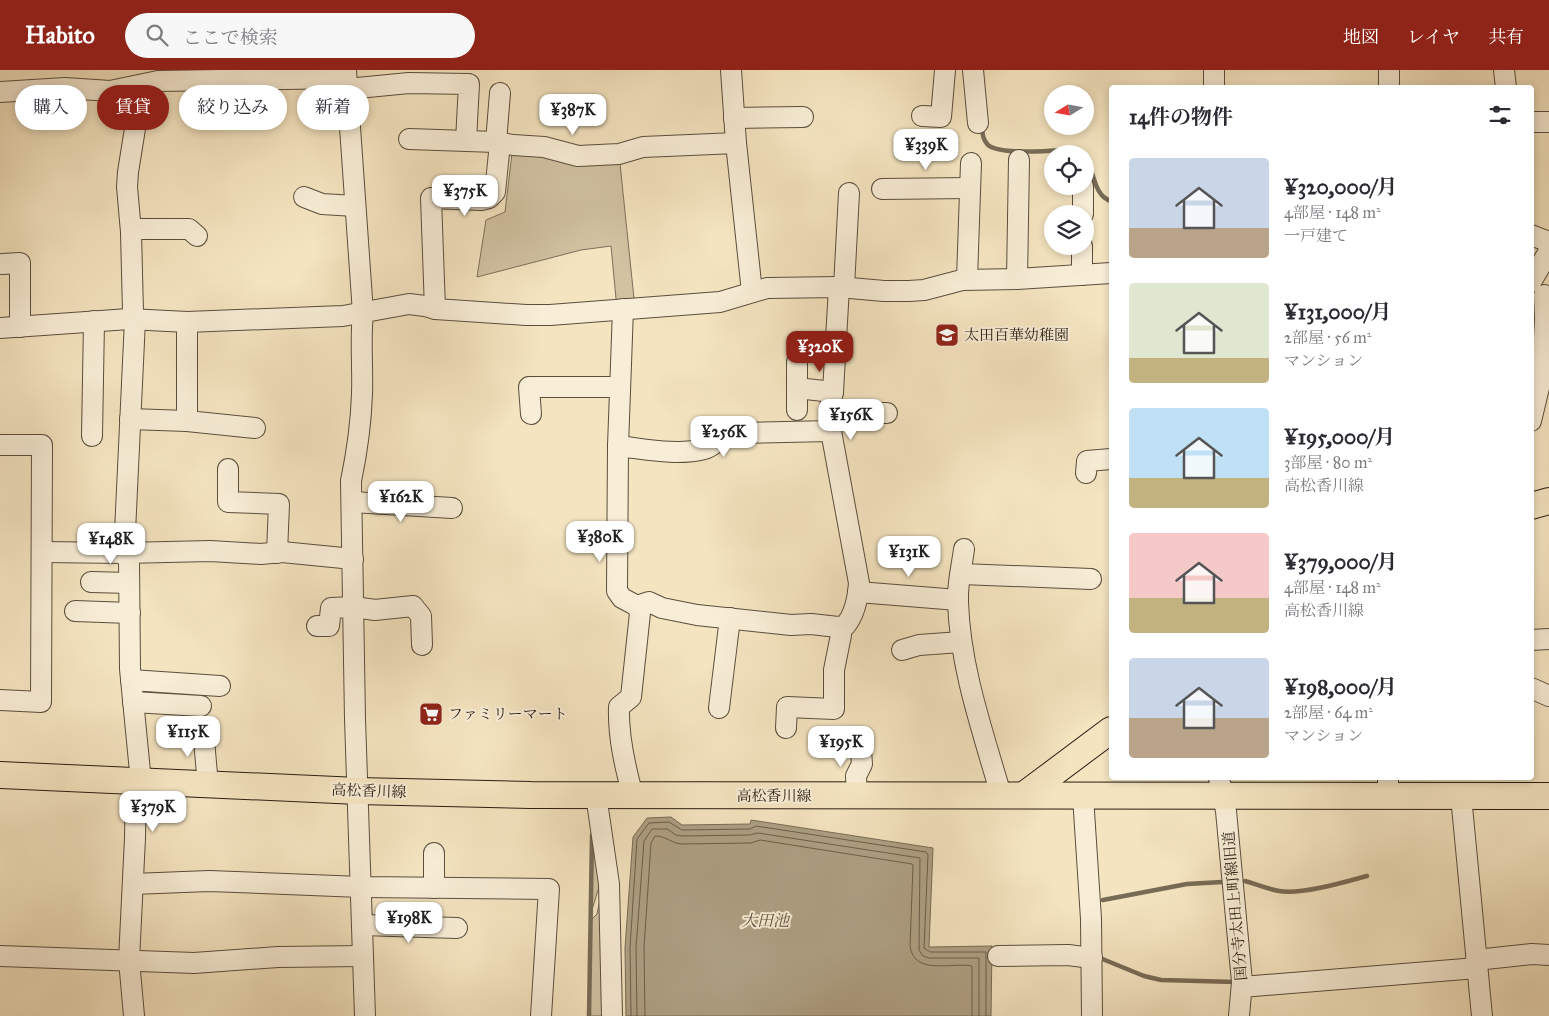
<!DOCTYPE html>
<html lang="ja">
<meta charset="utf-8">
<style>
:root{--surface:#fff;--page:#f7f7f7;--text:#2b2b33;--muted:#7c7c81;--accent:#8f2418}
body{margin:0;font-family:"IM FELL Great Primer","Noto Serif JP",serif;background:var(--page);color:var(--text);height:100vh;display:flex;flex-direction:column;font-size:19px;white-space:nowrap}
*{box-sizing:border-box;margin:0}
p{font-size:16px;color:var(--muted)}
.icon{flex:none;width:28px;height:28px;fill:none;stroke:currentColor;stroke-width:2;stroke-linecap:round;stroke-linejoin:round}
.map{position:relative;flex:1;overflow:hidden}
.sheet{position:absolute;left:1109px;top:15px;width:425px;height:695px;display:flex;flex-direction:column;background:var(--surface);border-radius:5px;box-shadow:0 2px 8px #0003}
.sheet>*{flex:none}
.banner{position:absolute;left:15px;top:15px;width:475px;height:45px;display:flex;gap:10px}
.needle{width:32px;rotate:259deg}
.fabs{position:absolute;left:1044px;top:15px;display:grid;gap:10px}
.fabs a{display:grid;place-items:center;width:50px;height:50px;border-radius:50%;background:var(--surface);box-shadow:0 2px 8px #0003;font-size:25px}
.price{position:absolute;translate:-50% -42px;padding:0 11px;border-radius:10px;background:#fff;color:#222;font-size:16px;line-height:32px;filter:drop-shadow(0 1px 2px #0008)}
.price::after{content:'';position:absolute;left:50%;top:30px;width:15px;height:11px;margin-left:-8px;background:inherit;clip-path:polygon(0 0,100% 0,50% 100%)}
.price.on{background:var(--accent);color:#fff}
ul{padding:0;list-style:none}
li{display:flex;align-items:center;gap:15px;height:125px;padding:0 20px}
li span{display:grid;place-items:center;flex:none;width:140px;height:100px;border-radius:5px;color:#555}
li>.icon{margin-inline-start:auto}
span .icon{width:60px;height:60px;fill:#fffc;stroke-width:1}
li b{font-size:21px}
h2{display:flex;justify-content:space-between;align-items:center;height:60px;padding:0 20px;font-size:21px}
.pill{padding:0 18px;border-radius:22px;background:var(--surface);box-shadow:0 2px 8px #0003;font-size:18px;line-height:45px}
.pill.on{background:var(--accent);color:#fff}
header{display:flex;align-items:center;gap:30px;box-sizing:border-box;height:70px;padding:0 25px;background:var(--accent);color:#fff}
header strong{font-size:24px}
nav{display:flex;gap:28px;margin-inline-start:auto;font-size:18px}
.search{width:350px;height:45px;background:var(--page);display:flex;align-items:center;gap:12px;box-sizing:border-box;padding:0 18px;border-radius:28px;color:var(--muted);font-size:19px}
.map>svg:first-child{display:block}
.green{fill:#d1c2a2;stroke:#7c6f5a}
.water{fill:#aea084;stroke:#786b56}
.lines{fill:none;stroke-linecap:round;stroke-linejoin:round}
.shore{stroke:#6a5e4a;stroke-width:1}
.stream{stroke:#786b56;stroke-width:4.5}
.minor-casing{stroke:#5a4e3d;stroke-width:22}
.major-casing{stroke:#271c11;stroke-width:28}
.minor{stroke:#f8edd6;stroke-width:20}
.major{stroke:#f4e4c0;stroke-width:26}
.labels{text-anchor:middle;dominant-baseline:central;stroke-width:4;stroke-linejoin:round;paint-order:stroke}
.poi-label{font-size:15px;fill:#271c11;stroke:#f8edd6;text-anchor:start}
.street-label{font-size:15px;fill:#271c11;stroke:#f8edd6}
.water-label{font-size:16px;font-style:italic;fill:#5d513f;stroke:#f8edd6}
</style>
<header>
<strong>Habito</strong>
<div class="search"><svg class="icon" aria-label="search" viewBox="0 0 24 24"><circle cx="10" cy="10" r="6"/><path d="M15 15l6 6"/></svg>ここで検索</div>
<nav><a>地図</a><a>レイヤ</a><a>共有</a></nav>
</header>
<div class="map">
<svg width="1549" height="946" viewBox="0 0 1549 946">
<rect width="100%" height="100%" fill="#f4e4c0"/>
<filter id="stains"><feTurbulence type="fractalNoise" baseFrequency=".004" numOctaves="4"/><feColorMatrix values="0 0 0 0 .2 0 0 0 0 .09 0 0 0 0 .02 0 0 0 .5 -.17"/></filter>
<radialGradient id="worn" r=".72"><stop offset=".6" stop-color="#630" stop-opacity="0"/><stop offset="1" stop-color="#630" stop-opacity=".3"/></radialGradient>
<g class="green">
<polygon points="513,75 619,84 635,238 617,239 611,176 581,180 477,207 486,150 505,142"/>
<polygon points="594,742 603,804 591,843"/>
<polygon points="604,811 606,946 590,946 591,850 597,844"/>
</g>
<polygon class="water" points="671,747 682,755 750,754 751,750 933,778 929,877 992,876 991,946 626,946 625,878 633,767 647,748"/>
<g class="lines">
<g class="shore">
<polyline points="631,946 630,878 637,769 649,753 669,752 682,760 750,759 756,756 926,782 928,785 924,878 930,882 986,882 986,946"/>
<polyline points="637,946 636,878 644,771 652,759 667,759 676,765 682,766 750,765 758,763 920,788 919,880 923,886 929,888 979,888 979,946"/>
<path d="M645 946 644 878 651 773 655 766C666 766 671 773 681 774L751 773 760 770 912 794 913 796 910 876C914 906 952 892 972 896V946"/>
</g>
<g class="stream">
<path d="M982 57C982 63 983 70 988 75 1001 86 1058 80 1076 79L1084 84"/>
<path d="M1085 85C1094 99 1093 126 1111 131"/>
<path d="M1245 811C1256 814 1267 819 1279 821 1301 825 1345 812 1367 806"/>
<polyline points="1103,830 1187,814 1222,812"/>
<polyline points="1100,888 1144,906 1161,910 1236,912"/>
<polyline points="589,946 592,765"/>
</g>
<g class="minor-casing">
<g id="minor">
<path d="M346 0 363 243C360 270 363 296 362 324 361 354 357 382 351 411L355 649 365 946"/>
<polyline points="731,0 736,73 752,222"/>
<polyline points="973,0 978,53"/>
<polyline points="1389,0 1389,18"/>
<polyline points="1504,0 1506,18"/>
<polyline points="1214,18 1214,0"/>
<polyline points="347,19 409,13 469,14 466,71"/>
<polyline points="0,22 65,18 110,21 158,11 346,8"/>
<polyline points="922,46 941,47 945,0"/>
<polyline points="734,48 803,47"/>
<polyline points="1531,52 1549,52"/>
<polyline points="409,69 496,72 513,75 544,77 578,86 619,84 643,77 736,73"/>
<polyline points="496,72 500,23"/>
<polyline points="882,119 970,118"/>
<polyline points="304,127 322,134 355,136"/>
<polyline points="1083,144 1083,116"/>
<polyline points="131,162 127,117 128,102 142,15"/>
<polyline points="1531,165 1549,172"/>
<polyline points="2,194 20,193 20,257"/>
<polyline points="1082,205 1082,176"/>
<polyline points="967,209 971,93"/>
<polyline points="1017,209 1019,90"/>
<polyline points="1531,212 1549,181"/>
<polyline points="844,217 849,123"/>
<polyline points="435,239 431,128 481,130 489,128 495,122 500,73"/>
<path d="M623 239 618 376 617 521 622 528 637 536 640 543 631 627 619 637C618 667 625 697 633 726"/>
<polyline points="187,252 187,351 255,358"/>
<polyline points="0,258 129,249 187,252 343,246 409,234 425,236 435,239 526,245 550,245 720,232 767,218 839,217 884,221 909,221 924,220 962,210 1017,209 1111,203"/>
<polyline points="797,292 797,318 833,322"/>
<polyline points="797,318 797,340"/>
<polyline points="829,343 887,343"/>
<polyline points="531,344 529,317 620,317"/>
<polyline points="130,349 187,351"/>
<polyline points="1531,351 1542,305 1545,249 1544,225"/>
<polyline points="92,366 94,251"/>
<polyline points="0,375 42,375 41,632 0,630"/>
<path d="M618 376C645 379 677 386 704 379 716 376 719 365 735 363L831 361"/>
<polyline points="228,399 228,432 279,434 277,483"/>
<polyline points="1086,403 1087,391 1111,389"/>
<polyline points="352,432 452,438"/>
<path d="M964 479C962 496 957 514 958 532 960 598 983 662 1001 725"/>
<polyline points="42,482 124,483 135,250 133,242 131,162 136,159 189,159 197,166"/>
<polyline points="961,504 1091,509"/>
<polyline points="91,512 129,513"/>
<polyline points="858,522 958,530"/>
<path d="M637 536 649 532 662 538 697 545 791 555 811 554 838 557 845 556C855 544 858 528 859 513L831 361 829 343 833 322 839 217"/>
<polyline points="75,541 130,543"/>
<polyline points="317,556 329,556 331,538 354,537 375,540 413,536 421,546 422,575"/>
<polyline points="1531,570 1549,569"/>
<polyline points="902,580 919,575 961,572"/>
<polyline points="131,610 220,616"/>
<polyline points="1531,618 1549,626"/>
<polyline points="133,632 201,636"/>
<polyline points="719,638 730,548"/>
<polyline points="786,658 787,637 834,639 834,600 841,565 841,557"/>
<polyline points="203,659 208,715"/>
<polyline points="1219,708 1226,741 1242,912 1239,946"/>
<polyline points="141,712 130,599 129,491 124,483 210,481 261,484 282,482 353,489"/>
<polyline points="596,725 609,814 612,946"/>
<polyline points="857,726 856,706 862,694 860,668"/>
<polyline points="1083,726 1091,849 1092,946"/>
<polyline points="1388,726 1388,708"/>
<polyline points="1461,726 1482,946"/>
<polyline points="434,783 434,818"/>
<polyline points="133,814 209,811 361,817 549,819 541,946"/>
<polyline points="362,855 457,858"/>
<polyline points="0,886 194,893 278,887 362,886"/>
<polyline points="998,886 1068,885 1092,888"/>
<polyline points="1476,890 1532,884 1549,885"/>
<polyline points="1242,917 1477,898"/>
<polyline points="134,946 129,890 135,768 136,712"/>
</g>
</g>
<g class="major-casing">
<g id="major">
<polyline points="1531,436 1549,431"/>
<polyline points="0,705 358,721 531,725 1549,726"/>
<polyline points="1024,725 1111,660"/>
</g>
</g>
<use href="#minor" class="minor"/>
<use href="#major" class="major"/>
</g>
<defs>
<g id="school-square" transform="scale(1.25)"><rect x="-9" y="-9" width="18" height="18" rx="4" fill="#8f2418" stroke="#f8edd6"/><path d="M0-5L7-2L0 1L-7-2ZM-4 1L0 2.5L4 1V4Q0 6-4 4Z" fill="#fff"/></g>
<g id="supermarket-square" transform="scale(1.25)"><rect x="-9" y="-9" width="18" height="18" rx="4" fill="#8f2418" stroke="#f8edd6"/><path d="M-6-5.5h2.5l.6 2H6L4.5 2H-2.5L-4.4-4H-6ZM-1.5 3.2a1.3 1.3 0 1 0 .1 0ZM3 3.2a1.3 1.3 0 1 0 .1 0Z" fill="#fff"/></g>
</defs>
<g fill-rule="evenodd">
<use href="#school-square" x="947" y="265"/>
<use href="#supermarket-square" x="431" y="644"/>
</g>
<g class="labels">
<g class="poi-label">
<text x="964" y="265">太田百華幼稚園</text>
<text x="448" y="644">ファミリーマート</text>
</g>
<g class="street-label">
<text transform="translate(369 721) rotate(2)">高松香川線</text>
<text x="774" y="726">高松香川線</text>
<text transform="translate(1235 836) rotate(-95)">国分寺太田上町線旧道</text>
</g>
<g class="water-label">
<text x="765" y="850">大田池</text>
</g>
</g>
<rect width="100%" height="100%" filter="url(#stains)"/>
<rect width="100%" height="100%" fill="url(#worn)"/>
</svg>
<div class="fabs">
<a><svg class="needle" viewBox="-14 -14 28 28"><path d="M0-13l5 13h-10z" fill="#e53935"/><path d="M0 13l5-13h-10z" fill="#7c7c81"/></svg></a>
<a><svg class="icon" aria-label="locate" viewBox="0 0 24 24"><circle cx="12" cy="12" r="6"/><path d="M12 2v4M12 18v4M2 12h4M18 12h4"/></svg></a>
<a><svg class="icon" aria-label="layers" viewBox="0 0 24 24"><path d="M12 4l9 5-9 5-9-5zM3 14l9 5 9-5"/></svg></a>
</div>
<b class="price" style="left:573px;top:66px">¥387K</b>
<b class="price" style="left:926px;top:101px">¥339K</b>
<b class="price" style="left:465px;top:147px">¥375K</b>
<b class="price on" style="left:820px;top:303px">¥320K</b>
<b class="price" style="left:851px;top:371px">¥156K</b>
<b class="price" style="left:724px;top:388px">¥256K</b>
<b class="price" style="left:401px;top:453px">¥162K</b>
<b class="price" style="left:600px;top:493px">¥380K</b>
<b class="price" style="left:111px;top:495px">¥148K</b>
<b class="price" style="left:909px;top:508px">¥131K</b>
<b class="price" style="left:188px;top:688px">¥115K</b>
<b class="price" style="left:841px;top:698px">¥195K</b>
<b class="price" style="left:153px;top:763px">¥379K</b>
<b class="price" style="left:409px;top:874px">¥198K</b>
<div class="banner">
<a class="pill">購入</a>
<a class="pill on">賃貸</a>
<a class="pill">絞り込み</a>
<a class="pill">新着</a>
</div>
<section class="sheet">
<h2>14件の物件<svg class="icon" aria-label="filters" viewBox="0 0 24 24"><path d="M4 7h16M4 17h16"/><circle cx="9" cy="7" r="2"/><circle cx="15" cy="17" r="2"/></svg></h2>
<ul>
<li><span style="background:linear-gradient(#c9d6e8 70%,#b9a48a 0)"><svg class="icon" aria-label="home" viewBox="0 0 24 24"><path d="M3 11l9-7 9 7M6 9v11h12V9"/></svg></span><div><b>¥320,000/月</b><p>4部屋 · 148 m²</p><p>一戸建て</p></div></li>
<li><span style="background:linear-gradient(#dfe7d0 75%,#c2b280 0)"><svg class="icon" aria-label="home" viewBox="0 0 24 24"><path d="M3 11l9-7 9 7M6 9v11h12V9"/></svg></span><div><b>¥131,000/月</b><p>2部屋 · 56 m²</p><p>マンション</p></div></li>
<li><span style="background:linear-gradient(#bfe0f5 70%,#c2b280 0)"><svg class="icon" aria-label="home" viewBox="0 0 24 24"><path d="M3 11l9-7 9 7M6 9v11h12V9"/></svg></span><div><b>¥195,000/月</b><p>3部屋 · 80 m²</p><p>高松香川線</p></div></li>
<li><span style="background:linear-gradient(#f6c9c9 65%,#c2b280 0)"><svg class="icon" aria-label="home" viewBox="0 0 24 24"><path d="M3 11l9-7 9 7M6 9v11h12V9"/></svg></span><div><b>¥379,000/月</b><p>4部屋 · 148 m²</p><p>高松香川線</p></div></li>
<li><span style="background:linear-gradient(#c9d6e8 60%,#b9a48a 0)"><svg class="icon" aria-label="home" viewBox="0 0 24 24"><path d="M3 11l9-7 9 7M6 9v11h12V9"/></svg></span><div><b>¥198,000/月</b><p>2部屋 · 64 m²</p><p>マンション</p></div></li>
</ul>
</section>
</div>
